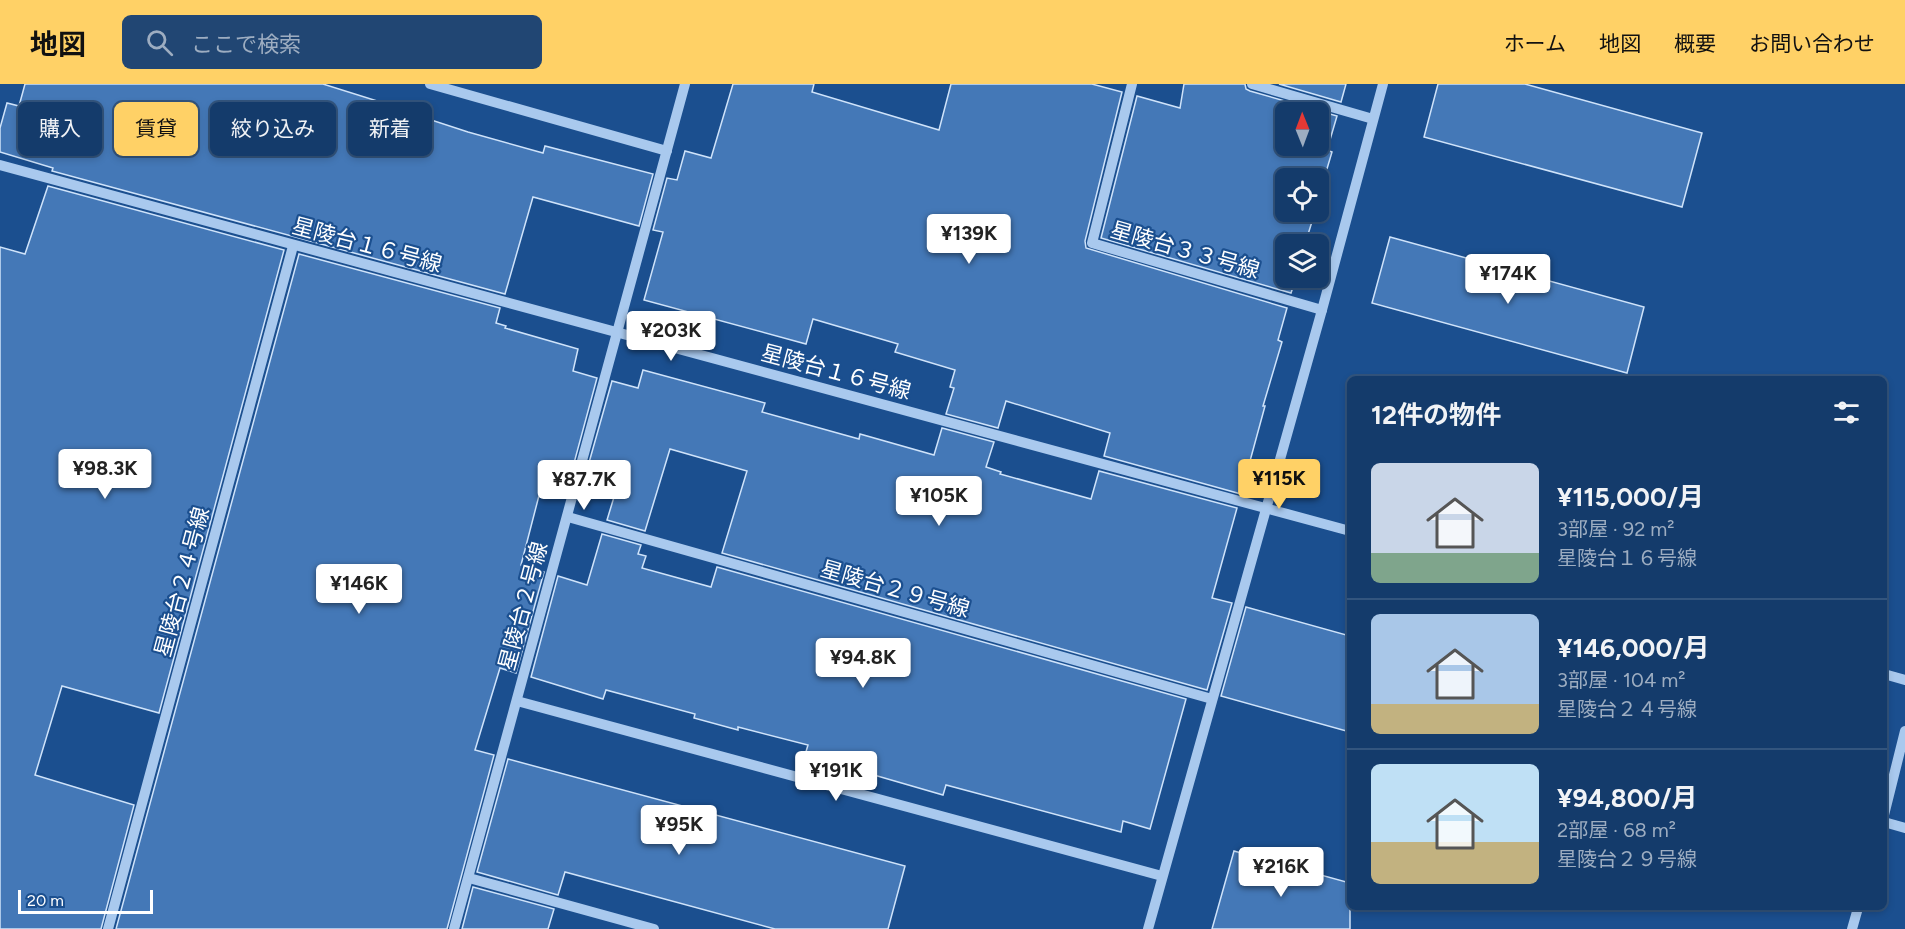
<!DOCTYPE html>
<html lang="ja">
<meta charset="utf-8">
<style>
:root{--surface:#143b6b;--page:#214673;--text:#f1f3f6;--muted:#9dadc1;--line:#33557e;--accent:#ffd166}
body{margin:0;font-family:Figtree,"Noto Sans JP",sans-serif;background:var(--page);color:var(--text);height:100vh;display:flex;flex-direction:column;font-size:22px;white-space:nowrap}
*{box-sizing:border-box;margin:0}
p{font-size:20px;color:var(--muted)}
.icon{flex:none;width:33px;height:33px;fill:none;stroke:currentColor;stroke-width:2;stroke-linecap:round;stroke-linejoin:round}
.map{position:relative;flex:1;overflow:hidden}
.details{position:absolute;left:1347px;top:292px;width:540px;height:534px;display:flex;flex-direction:column;background:var(--surface);border-radius:9px;box-shadow:0 3px 9px #0003,0 0 0 2px var(--line)}
.details>*{flex:none}
.guide{position:absolute;left:18px;top:18px;width:570px;height:54px;display:flex;gap:12px}
.needle{width:39px;rotate:359deg}
.buttons{position:absolute;left:1275px;top:18px;display:grid;gap:12px}
.buttons a{display:grid;place-items:center;width:54px;height:54px;border-radius:9px;background:var(--surface);box-shadow:0 3px 9px #0003,0 0 0 2px var(--line);font-size:30px}
.scale{position:absolute;left:18px;bottom:15px;width:135px;box-sizing:border-box;padding-left:6px;border:3px solid #fff;border-top:0;font-size:16px;line-height:21px;white-space:nowrap;color:#fff;-webkit-text-stroke:4px #1b4f8f;paint-order:stroke}
.price{position:absolute;translate:-50% -51px;padding:0 14px;border-radius:6px;background:#fff;color:#222;font-size:20px;line-height:39px;filter:drop-shadow(0 2px 3px #0008)}
.price::after{content:'';position:absolute;left:50%;top:36px;width:18px;height:14px;margin-left:-9px;background:inherit;clip-path:polygon(0 0,100% 0,50% 100%)}
.price.active{background:var(--accent);color:#111}
ul{padding:0;list-style:none}
li{display:flex;align-items:center;gap:18px;height:150px;padding:0 24px}
li+li{border-top:2px solid var(--line)}
li span{display:grid;place-items:center;flex:none;width:168px;height:120px;border-radius:9px;color:#555}
li>.icon{margin-inline-start:auto}
span .icon{width:72px;height:72px;fill:#fffc;stroke-width:1}
li b{font-size:26px}
h2{display:flex;justify-content:space-between;align-items:center;height:72px;padding:0 24px;font-size:26px}
.chip{padding:0 21px;border-radius:9px;background:var(--surface);box-shadow:0 3px 9px #0003,0 0 0 2px var(--line);font-size:21px;line-height:54px}
.chip.active{background:var(--accent);color:#111}
header{display:flex;align-items:center;gap:36px;box-sizing:border-box;height:84px;padding:0 30px;background:var(--accent);color:#111}
header strong{font-size:28px}
nav{display:flex;gap:33px;margin-inline-start:auto;font-size:21px}
.search{width:420px;height:54px;background:var(--page);display:flex;align-items:center;gap:15px;box-sizing:border-box;padding:0 21px;border-radius:9px;color:var(--muted);font-size:22px}
.map>svg:first-child{display:block}
.building{fill:#4478b7;stroke:#cfe3fa;stroke-width:1.5;fill-rule:evenodd}
.lines{fill:none;stroke-linecap:round;stroke-linejoin:round}
.minor{stroke:#a9c9ee;stroke-width:10}
.labels{text-anchor:middle;dominant-baseline:central;stroke-width:4.5;stroke-linejoin:round;paint-order:stroke}
.street-label{font-size:22px;fill:#fff;stroke:#1b4f8f}
</style>
<header>
<strong>地図</strong>
<div class="search"><svg class="icon" aria-label="search" viewBox="0 0 24 24"><circle cx="10" cy="10" r="6"/><path d="M15 15l6 6"/></svg>ここで検索</div>
<nav><a>ホーム</a><a>地図</a><a>概要</a><a>お問い合わせ</a></nav>
</header>
<div class="map">
<svg width="1905" height="845" viewBox="0 0 1905 845">
<rect width="100%" height="100%" fill="#1b4f8f"/>
<g class="building">
<polygon points="25,0 323,0 422,31 422,33 468,48 543,69 545,62 653,90 639,142 533,113 505,210 52,87 53,84 0,68 0,44 7,19 19,22"/>
<polygon points="733,0 814,0 812,8 939,46 951,0 1092,0 1122,8 1085,157 1086,164 1287,224 1278,256 1282,258 1263,322 1265,322 1241,410 1104,372 1110,349 1006,317 998,344 946,330 954,304 950,303 955,286 895,268 898,260 813,235 806,260 644,216 663,148 653,146 667,94 677,96 685,67 711,74"/>
<path d="M1184 0H1245L1246 5 1250 7 1337 32 1327 66 1332 68 1318 115V94H1286V128H1315L1305 160H1286V194H1296L1291 209 1101 154 1137 12 1180 24ZM1286 28H1318V62H1286Z"/>
<polygon points="1279,0 1346,0 1341,18"/>
<polygon points="1438,0 1525,0 1702,49 1682,123 1424,53"/>
<polygon points="48,102 284,166 159,629 62,602 35,691 134,721 101,845 0,845 0,163 25,170"/>
<polygon points="1390,153 1644,223 1627,289 1372,219"/>
<polygon points="299,170 500,224 496,239 506,242 505,244 578,265 573,287 597,294 567,405 542,400 521,481 544,488 516,589 500,584 475,666 494,671 447,845 116,845"/>
<polygon points="643,286 765,319 762,328 859,355 860,350 934,371 942,344 994,358 986,383 1001,388 1000,390 1091,415 1099,387 1237,424 1212,514 1232,519 1207,606 722,469 747,387 670,365 645,447 607,436 614,413 581,407 612,297 638,304"/>
<polygon points="602,450 641,461 638,470 646,472 642,484 711,503 717,483 1186,615 1150,745 1123,737 1121,748 946,701 943,711 805,671 808,661 738,643 738,646 694,634 695,630 606,606 603,615 531,593 558,492 587,501"/>
<polygon points="1246,523 1350,552 1350,648 1221,612"/>
<polygon points="508,675 905,782 888,845 775,845 565,788 558,811 477,788"/>
<polygon points="1234,767 1350,799 1350,845 1212,845"/>
<polygon points="473,803 554,825 548,845 462,845"/>
</g>
<g class="lines">
<g class="minor">
<polyline points="430,0 667,67"/>
<polyline points="1132,0 1092,159 1322,226"/>
<polyline points="1252,0 1373,35"/>
<polyline points="0,81 1350,447"/>
<polyline points="568,433 1212,615"/>
<polyline points="1884,590 1905,596"/>
<polyline points="517,617 1162,792"/>
<polyline points="1884,731 1905,647"/>
<polyline points="1884,738 1905,744"/>
<polyline points="469,794 654,845"/>
<polyline points="108,845 293,162"/>
<polyline points="454,845 685,0"/>
<polyline points="1148,845 1322,226 1383,0"/>
<polyline points="1852,845 1858,824"/>
</g>
</g>
<g class="labels">
<g class="street-label">
<text transform="translate(367 161) rotate(15)">星陵台１６号線</text>
<text transform="translate(1185 166) rotate(16)">星陵台３３号線</text>
<text transform="translate(836 288) rotate(15)">星陵台１６号線</text>
<text transform="translate(182 498) rotate(-75)">星陵台２４号線</text>
<text transform="translate(895 505) rotate(16)">星陵台２９号線</text>
<text transform="translate(523 522) rotate(-75)">星陵台２号線</text>
</g>
</g>
</svg>
<div class="buttons">
<a><svg class="needle" viewBox="-14 -14 28 28"><path d="M0-13l5 13h-10z" fill="#e53935"/><path d="M0 13l5-13h-10z" fill="#9dadc1"/></svg></a>
<a><svg class="icon" aria-label="locate" viewBox="0 0 24 24"><circle cx="12" cy="12" r="6"/><path d="M12 2v4M12 18v4M2 12h4M18 12h4"/></svg></a>
<a><svg class="icon" aria-label="layers" viewBox="0 0 24 24"><path d="M12 4l9 5-9 5-9-5zM3 14l9 5 9-5"/></svg></a>
</div>
<div class="scale">20 m</div>
<b class="price" style="left:969px;top:181px">¥139K</b>
<b class="price" style="left:1508px;top:221px">¥174K</b>
<b class="price" style="left:671px;top:278px">¥203K</b>
<b class="price" style="left:105px;top:416px">¥98.3K</b>
<b class="price active" style="left:1279px;top:426px">¥115K</b>
<b class="price" style="left:584px;top:427px">¥87.7K</b>
<b class="price" style="left:939px;top:443px">¥105K</b>
<b class="price" style="left:359px;top:531px">¥146K</b>
<b class="price" style="left:863px;top:605px">¥94.8K</b>
<b class="price" style="left:836px;top:718px">¥191K</b>
<b class="price" style="left:679px;top:772px">¥95K</b>
<b class="price" style="left:1281px;top:814px">¥216K</b>
<div class="guide">
<a class="chip">購入</a>
<a class="chip active">賃貸</a>
<a class="chip">絞り込み</a>
<a class="chip">新着</a>
</div>
<section class="details">
<h2>12件の物件<svg class="icon" aria-label="filters" viewBox="0 0 24 24"><path d="M4 7h16M4 17h16"/><circle cx="9" cy="7" r="2"/><circle cx="15" cy="17" r="2"/></svg></h2>
<ul>
<li><span style="background:linear-gradient(#c9d6e8 75%,#7fa58c 0)"><svg class="icon" aria-label="home" viewBox="0 0 24 24"><path d="M3 11l9-7 9 7M6 9v11h12V9"/></svg></span><div><b>¥115,000/月</b><p>3部屋 · 92 m²</p><p>星陵台１６号線</p></div></li>
<li><span style="background:linear-gradient(#a9c7e8 75%,#c2b280 0)"><svg class="icon" aria-label="home" viewBox="0 0 24 24"><path d="M3 11l9-7 9 7M6 9v11h12V9"/></svg></span><div><b>¥146,000/月</b><p>3部屋 · 104 m²</p><p>星陵台２４号線</p></div></li>
<li><span style="background:linear-gradient(#bfe0f5 65%,#c2b280 0)"><svg class="icon" aria-label="home" viewBox="0 0 24 24"><path d="M3 11l9-7 9 7M6 9v11h12V9"/></svg></span><div><b>¥94,800/月</b><p>2部屋 · 68 m²</p><p>星陵台２９号線</p></div></li>
</ul>
</section>
</div>
